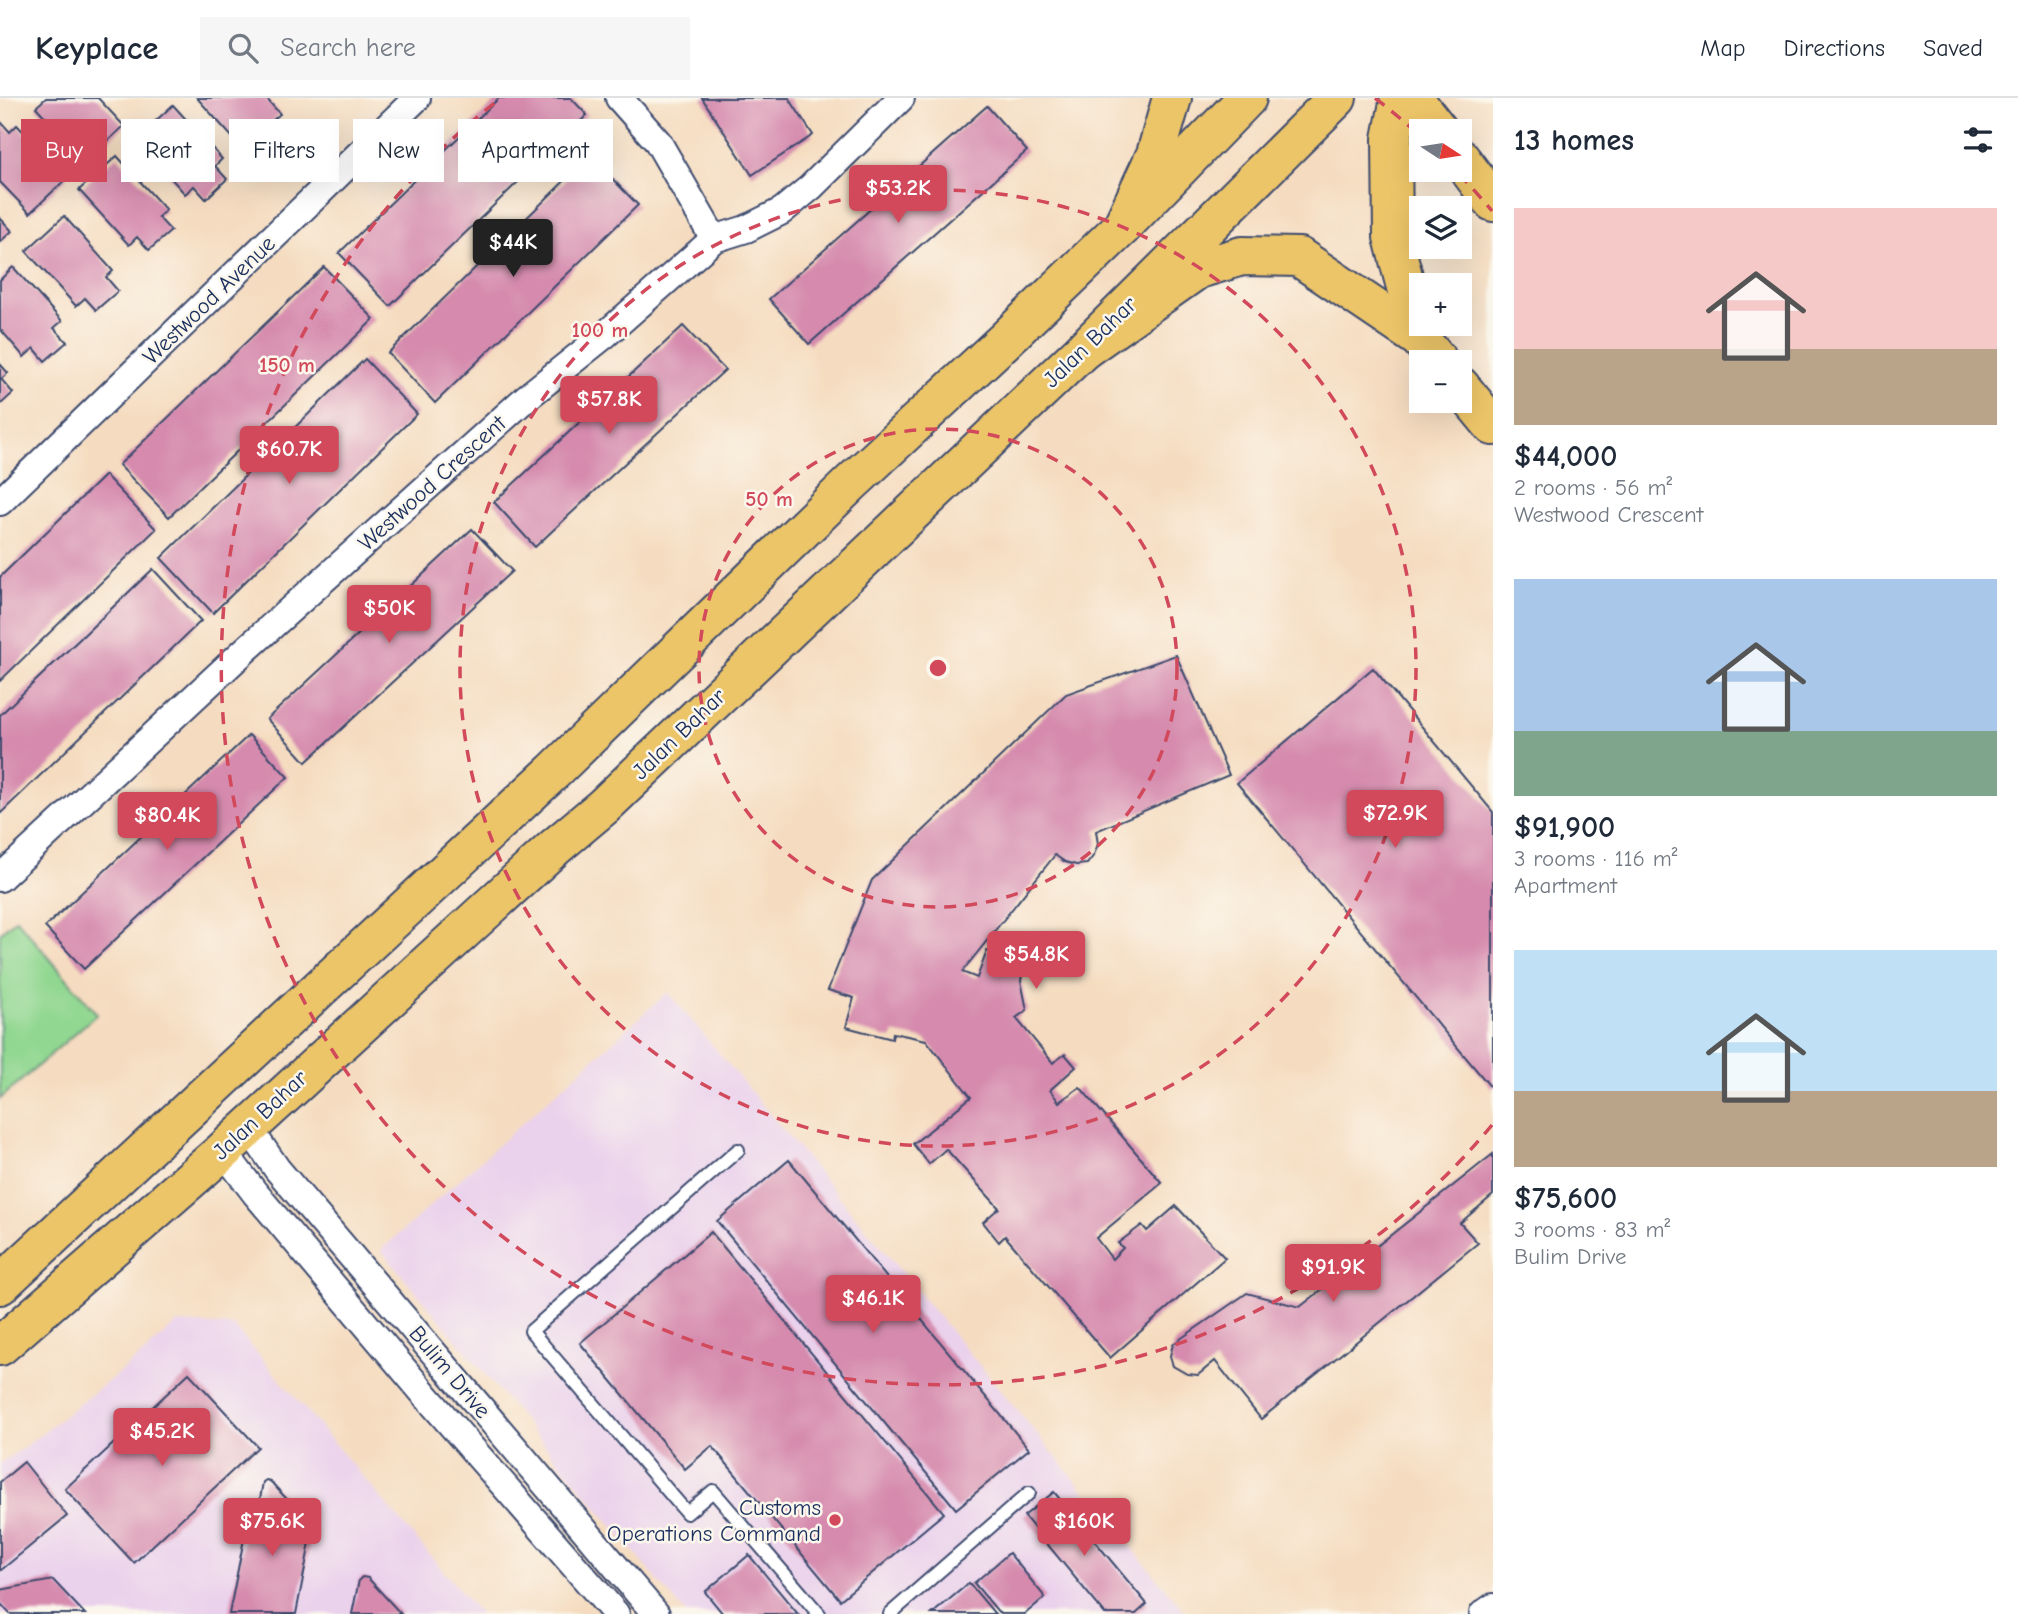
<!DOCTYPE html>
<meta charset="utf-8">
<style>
:root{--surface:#fff;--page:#f6f6f7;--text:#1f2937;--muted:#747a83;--line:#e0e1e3;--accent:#d1495b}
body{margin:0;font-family:"Comic Neue",sans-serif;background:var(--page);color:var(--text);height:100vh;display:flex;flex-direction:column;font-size:26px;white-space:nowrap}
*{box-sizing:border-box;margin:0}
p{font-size:23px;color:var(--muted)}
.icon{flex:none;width:38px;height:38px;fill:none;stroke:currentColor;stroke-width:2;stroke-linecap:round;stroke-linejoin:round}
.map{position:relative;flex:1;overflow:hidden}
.panel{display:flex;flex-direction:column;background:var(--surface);width:525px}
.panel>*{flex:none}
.hud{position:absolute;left:21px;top:21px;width:665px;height:63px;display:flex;gap:14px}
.needle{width:46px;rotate:102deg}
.controls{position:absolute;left:1409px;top:21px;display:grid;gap:14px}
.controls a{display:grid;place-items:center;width:63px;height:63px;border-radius:0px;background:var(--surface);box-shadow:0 7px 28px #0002;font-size:35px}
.price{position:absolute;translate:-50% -60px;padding:0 16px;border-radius:7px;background:var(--accent);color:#fff;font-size:23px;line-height:46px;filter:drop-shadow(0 2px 4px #0008)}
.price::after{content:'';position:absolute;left:50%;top:42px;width:21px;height:16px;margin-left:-10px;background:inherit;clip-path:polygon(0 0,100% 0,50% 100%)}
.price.active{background:#222;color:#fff}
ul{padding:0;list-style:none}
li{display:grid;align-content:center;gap:14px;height:371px;padding:0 21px}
li span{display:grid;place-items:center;height:217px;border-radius:0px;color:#555}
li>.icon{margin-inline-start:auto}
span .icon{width:126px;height:126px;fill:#fffc;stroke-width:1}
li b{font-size:30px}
h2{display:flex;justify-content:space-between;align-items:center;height:84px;padding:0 21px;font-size:30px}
.tag{padding:0 24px;border-radius:0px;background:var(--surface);box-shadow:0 7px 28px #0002;font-size:24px;line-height:63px}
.tag.active{background:var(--accent);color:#fff}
header{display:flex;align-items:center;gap:42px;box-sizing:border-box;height:98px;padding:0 35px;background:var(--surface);border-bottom:2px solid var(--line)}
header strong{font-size:33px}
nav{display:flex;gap:38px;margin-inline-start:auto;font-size:24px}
.search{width:490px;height:63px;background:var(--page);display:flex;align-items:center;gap:18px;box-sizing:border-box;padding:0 24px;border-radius:0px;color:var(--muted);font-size:26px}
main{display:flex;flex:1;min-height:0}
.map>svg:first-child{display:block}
.built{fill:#ead1ec}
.green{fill:#91d791;stroke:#568378;stroke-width:2}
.building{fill:#d68bae}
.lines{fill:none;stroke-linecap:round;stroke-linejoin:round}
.lane-casing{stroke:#3c496d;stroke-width:16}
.street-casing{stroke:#3c496d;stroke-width:30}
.primary-casing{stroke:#3c496d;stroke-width:42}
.highway-casing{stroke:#3c496d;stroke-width:42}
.lane{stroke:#fff;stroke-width:12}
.street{stroke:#fff;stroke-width:26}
.primary{stroke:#edc569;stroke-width:38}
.highway{stroke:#edc569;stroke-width:38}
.ring{fill:none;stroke:#d1495b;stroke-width:3.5;stroke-dasharray:12 9}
.poi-dot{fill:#d1495b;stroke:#fbf7ec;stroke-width:2.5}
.labels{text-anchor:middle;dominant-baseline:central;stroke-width:5;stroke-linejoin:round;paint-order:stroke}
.street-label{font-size:23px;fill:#1b2f5e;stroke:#fbf7ec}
.poi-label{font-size:23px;fill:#1b2f5e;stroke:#fbf7ec;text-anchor:end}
.centre{fill:#d1495b;stroke:#fbf7ec;stroke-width:3.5}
.ring-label{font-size:21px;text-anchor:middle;font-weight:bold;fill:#d1495b;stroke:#fbf7ec;stroke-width:5;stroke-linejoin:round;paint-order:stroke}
</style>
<header>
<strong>Keyplace</strong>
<div class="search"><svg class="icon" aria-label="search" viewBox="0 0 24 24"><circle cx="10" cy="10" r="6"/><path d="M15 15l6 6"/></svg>Search here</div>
<nav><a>Map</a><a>Directions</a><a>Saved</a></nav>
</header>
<main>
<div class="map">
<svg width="1493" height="1516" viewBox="0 0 1493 1516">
<rect width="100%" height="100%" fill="#fbf7ec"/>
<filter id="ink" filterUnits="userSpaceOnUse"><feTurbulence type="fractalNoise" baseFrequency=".0143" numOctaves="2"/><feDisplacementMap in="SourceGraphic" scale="14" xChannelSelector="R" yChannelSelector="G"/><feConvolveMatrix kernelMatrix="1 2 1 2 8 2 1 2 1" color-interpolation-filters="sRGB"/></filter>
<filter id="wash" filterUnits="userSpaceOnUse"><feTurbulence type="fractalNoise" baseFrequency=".00686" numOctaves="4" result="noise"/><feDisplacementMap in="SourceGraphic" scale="28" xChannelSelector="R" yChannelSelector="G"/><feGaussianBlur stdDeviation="1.57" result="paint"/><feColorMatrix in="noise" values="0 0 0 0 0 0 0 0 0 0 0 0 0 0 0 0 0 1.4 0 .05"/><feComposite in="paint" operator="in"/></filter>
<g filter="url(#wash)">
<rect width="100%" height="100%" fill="#f5dcc0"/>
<g class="built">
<polygon points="668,894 1187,1516 686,1516 381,1152"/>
<polygon points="177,1225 234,1228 480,1516 0,1516 0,1365 22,1351 143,1256"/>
</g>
<polygon class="green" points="16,821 97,916 0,1001 0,835"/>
<g id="blocks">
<g class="building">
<polygon points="46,0 98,0 124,28 86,63 36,9"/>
<polygon points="197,0 266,0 280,16 273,22 285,36 263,55 252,42 243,51"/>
<polygon points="499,0 571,0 587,17 390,208 339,155"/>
<polygon points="702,0 789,0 813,37 752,77"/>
<polygon points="173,7 222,61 215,68 227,81 206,101 194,88 185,96 136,41"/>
<polygon points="987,8 1027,53 809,246 769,201"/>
<polygon points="0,23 10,34 17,27 67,80 30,115 0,84"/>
<polygon points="117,58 166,112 158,119 171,133 149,152 137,139 129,147 79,92"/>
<polygon points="590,58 638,107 435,305 388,255"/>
<polygon points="64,118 113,173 106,179 118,193 96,212 85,200 76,208 26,153"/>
<polygon points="0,120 12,133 0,144"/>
<polygon points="13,169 62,223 54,230 67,244 45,263 34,250 24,259 0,231 0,182"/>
<polygon points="324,169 374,221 169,419 119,367"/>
<polygon points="683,228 725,272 535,449 494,404"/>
<polygon points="365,261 417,316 213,515 161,460"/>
<polygon points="0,266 8,275 1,281 13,295 0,307"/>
<polygon points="105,377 156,431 0,583 0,479"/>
<polygon points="472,431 512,473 306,664 267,621"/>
<polygon points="153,471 201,523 0,716 0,617"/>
<polygon points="1176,557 1229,677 1096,733 1098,746 1094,757 1087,766 1076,767 1065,764 1055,757 962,874 977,880 987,853 1024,863 1021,883 1027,912 1016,920 1053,965 1065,956 1076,969 1050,992 1059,1004 1080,989 1162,1085 1096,1140 1112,1161 1123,1150 1118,1145 1142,1127 1147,1133 1176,1108 1225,1160 1110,1260 1005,1138 999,1144 983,1124 999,1110 946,1051 929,1066 913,1046 971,999 926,942 893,935 892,941 846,929 854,900 828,892 872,782 1066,596"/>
<polygon points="1373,570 1493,714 1493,992 1237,685"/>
<polygon points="249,637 288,679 84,871 45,829"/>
<polygon points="1493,1056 1493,1097 1460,1125 1478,1145 1261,1321 1215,1263 1198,1277 1187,1276 1173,1268 1170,1258 1173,1246 1247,1195 1300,1209"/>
<polygon points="789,1062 1029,1351 956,1411 717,1123"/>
<polygon points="711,1134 944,1415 840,1502 712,1348 685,1371 580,1245"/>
<polygon points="189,1275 258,1349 134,1465 65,1391"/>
<polygon points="24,1364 67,1418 0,1473 0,1384"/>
<polygon points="266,1382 270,1383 313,1429 296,1516 229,1516 249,1416 257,1418 263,1384"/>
<polygon points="1054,1394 1147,1506 1136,1516 1105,1516 1024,1418"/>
<polygon points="1009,1455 1045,1499 1025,1516 1000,1516 974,1485"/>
<polygon points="749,1457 798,1516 723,1516 705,1494"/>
<polygon points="362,1479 368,1480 401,1516 352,1516 359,1482"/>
<polygon points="53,1482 85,1516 10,1516 0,1505 0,1492"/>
<polygon points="969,1485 995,1516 932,1516"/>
</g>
</g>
</g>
<g filter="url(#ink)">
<use href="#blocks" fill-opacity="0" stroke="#3c496d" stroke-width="2"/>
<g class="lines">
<g class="lane-casing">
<g id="lane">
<polyline points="738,1052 531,1233 687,1415 713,1393 819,1516"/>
<polyline points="890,1516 1029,1395"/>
</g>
</g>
<g class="street-casing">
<g id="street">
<polyline points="619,0 658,44 714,141"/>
<polyline points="0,404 417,0"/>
<polyline points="0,780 243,554 526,300 606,236 714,141 746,131 782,113 811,89 901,0"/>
<polyline points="248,1029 277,1071 656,1516"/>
<polyline points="223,1053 255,1095 427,1299 616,1516"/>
<polyline points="1483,1516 1493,1509"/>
</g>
</g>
<g class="primary-casing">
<g id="primary">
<polyline points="0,1187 553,674 851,385 1004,243 1122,129 1247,0"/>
<polyline points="0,1248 223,1053 555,749 604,708 1083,252 1337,0"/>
</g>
</g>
<g class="highway-casing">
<g id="highway">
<polyline points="1400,0 1392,41 1393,139 1419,240"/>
<polyline points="1413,0 1439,33"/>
<polyline points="1460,60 1493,104"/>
<polyline points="1122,129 1156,56 1172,0"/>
<polyline points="1083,252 1198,171 1242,158 1299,159 1419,240 1439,264"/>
<polyline points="1460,288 1493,328"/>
</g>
</g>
<use href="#lane" class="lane"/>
<use href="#street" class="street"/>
<use href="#primary" class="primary"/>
<use href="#highway" class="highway"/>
</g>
</g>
<g class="ring">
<circle cx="938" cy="570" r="239"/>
<circle cx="938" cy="570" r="478"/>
<path d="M1492 1027A718 718 0 1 1 501 0M1375 0A718 718 0 0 1 1418 36M1459 76A718 718 0 0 1 1492 113"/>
</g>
<circle class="poi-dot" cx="835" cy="1422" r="7"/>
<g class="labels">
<g class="street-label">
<text transform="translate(209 202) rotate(-44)">Westwood Avenue</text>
<text transform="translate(1090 244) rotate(-44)">Jalan Bahar</text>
<text transform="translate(432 385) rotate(-42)">Westwood Crescent</text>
<text transform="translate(679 636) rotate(-44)">Jalan Bahar</text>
<text transform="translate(260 1017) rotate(-43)">Jalan Bahar</text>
<text transform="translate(450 1274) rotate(50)">Bulim Drive</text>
</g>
<g class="poi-label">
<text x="821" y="1409">Customs<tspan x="821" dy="26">Operations Command</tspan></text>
</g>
</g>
<circle cx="938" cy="570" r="10" class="centre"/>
<g class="ring-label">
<text x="600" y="239">100 m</text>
<text x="287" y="274">150 m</text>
<text x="769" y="408">50 m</text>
</g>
</svg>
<div class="controls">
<a><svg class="needle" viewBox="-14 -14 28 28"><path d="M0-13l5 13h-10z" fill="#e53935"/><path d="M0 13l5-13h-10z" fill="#747a83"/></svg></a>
<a><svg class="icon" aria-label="layers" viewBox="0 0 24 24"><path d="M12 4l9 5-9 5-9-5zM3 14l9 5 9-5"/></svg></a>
<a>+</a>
<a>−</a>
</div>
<b class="price" style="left:898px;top:127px">$53.2K</b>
<b class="price active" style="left:513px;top:181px">$44K</b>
<b class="price" style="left:609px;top:338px">$57.8K</b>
<b class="price" style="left:289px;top:388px">$60.7K</b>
<b class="price" style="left:389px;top:547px">$50K</b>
<b class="price" style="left:1395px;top:752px">$72.9K</b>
<b class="price" style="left:167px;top:754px">$80.4K</b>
<b class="price" style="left:1036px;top:893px">$54.8K</b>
<b class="price" style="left:1333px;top:1206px">$91.9K</b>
<b class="price" style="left:873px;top:1237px">$46.1K</b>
<b class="price" style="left:162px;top:1370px">$45.2K</b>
<b class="price" style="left:272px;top:1460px">$75.6K</b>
<b class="price" style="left:1084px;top:1460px">$160K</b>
<div class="hud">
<a class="tag active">Buy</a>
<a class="tag">Rent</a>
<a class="tag">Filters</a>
<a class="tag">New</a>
<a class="tag">Apartment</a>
</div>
</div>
<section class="panel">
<h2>13 homes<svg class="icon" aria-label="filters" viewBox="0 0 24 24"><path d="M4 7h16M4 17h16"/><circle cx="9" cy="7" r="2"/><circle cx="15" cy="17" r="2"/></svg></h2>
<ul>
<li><span style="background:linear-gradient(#f6c9c9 65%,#b9a48a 0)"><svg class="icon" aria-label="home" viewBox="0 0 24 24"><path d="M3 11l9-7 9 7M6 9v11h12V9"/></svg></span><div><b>$44,000</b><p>2 rooms · 56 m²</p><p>Westwood Crescent</p></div></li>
<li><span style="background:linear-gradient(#a9c7e8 70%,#7fa58c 0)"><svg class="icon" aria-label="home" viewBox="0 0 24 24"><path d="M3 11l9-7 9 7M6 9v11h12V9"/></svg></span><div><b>$91,900</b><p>3 rooms · 116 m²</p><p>Apartment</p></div></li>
<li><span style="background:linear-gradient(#bfe0f5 65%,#b9a48a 0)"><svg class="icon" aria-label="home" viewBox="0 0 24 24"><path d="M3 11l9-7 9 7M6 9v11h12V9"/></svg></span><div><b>$75,600</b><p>3 rooms · 83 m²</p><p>Bulim Drive</p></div></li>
</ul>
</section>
</main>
